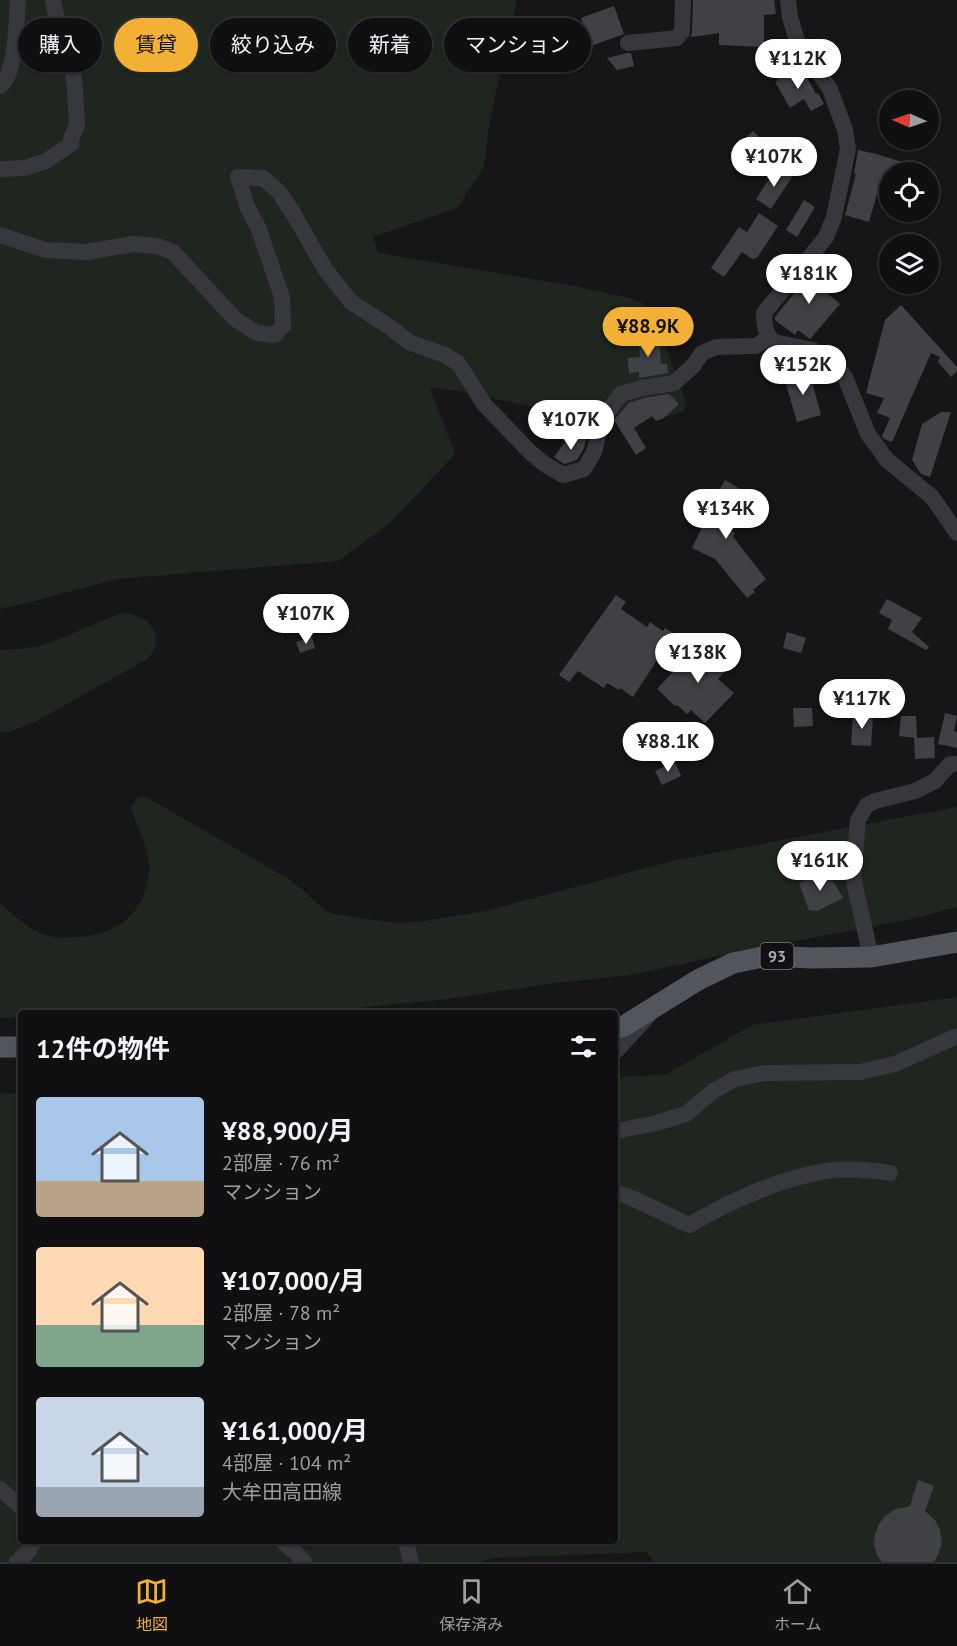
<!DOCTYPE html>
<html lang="ja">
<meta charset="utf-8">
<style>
:root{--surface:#101012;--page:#1e1e20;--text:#f1f3f6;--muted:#9c9d9f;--line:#303032;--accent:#f2b134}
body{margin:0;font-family:"PT Sans","Noto Sans JP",sans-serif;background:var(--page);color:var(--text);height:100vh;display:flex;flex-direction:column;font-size:22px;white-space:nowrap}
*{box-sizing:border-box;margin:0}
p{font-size:20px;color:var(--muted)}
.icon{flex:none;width:33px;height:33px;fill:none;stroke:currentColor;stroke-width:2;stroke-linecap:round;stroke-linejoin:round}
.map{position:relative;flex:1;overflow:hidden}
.details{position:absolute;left:18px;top:1010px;width:600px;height:534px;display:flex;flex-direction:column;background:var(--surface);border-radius:6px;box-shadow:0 2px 4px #0004,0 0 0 2px var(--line)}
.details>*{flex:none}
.banner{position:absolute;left:18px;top:18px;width:600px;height:54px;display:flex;gap:12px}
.needle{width:39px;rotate:272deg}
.tools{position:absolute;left:879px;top:90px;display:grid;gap:12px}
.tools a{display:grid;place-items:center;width:60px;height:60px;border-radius:50%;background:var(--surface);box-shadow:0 2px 4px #0004,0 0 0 2px var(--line);font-size:30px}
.price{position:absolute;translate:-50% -51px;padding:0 14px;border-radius:21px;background:#fff;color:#222;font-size:20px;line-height:39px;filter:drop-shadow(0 2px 3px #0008)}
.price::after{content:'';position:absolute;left:50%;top:36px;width:18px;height:14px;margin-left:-9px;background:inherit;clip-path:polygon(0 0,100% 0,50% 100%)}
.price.active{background:var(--accent);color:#111}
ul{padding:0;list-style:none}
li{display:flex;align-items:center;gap:18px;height:150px;padding:0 18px}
li span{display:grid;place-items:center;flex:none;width:168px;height:120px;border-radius:6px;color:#555}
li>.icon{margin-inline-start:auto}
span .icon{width:72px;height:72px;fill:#fffc;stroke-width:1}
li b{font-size:26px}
h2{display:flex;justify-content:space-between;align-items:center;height:72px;padding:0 18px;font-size:26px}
.chip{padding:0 21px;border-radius:27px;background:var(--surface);box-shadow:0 2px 4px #0004,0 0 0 2px var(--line);font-size:21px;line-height:54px}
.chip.active{background:var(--accent);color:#111}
.dock{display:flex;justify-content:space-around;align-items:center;height:84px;border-top:2px solid var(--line);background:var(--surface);font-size:16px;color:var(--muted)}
.dock a{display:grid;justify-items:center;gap:3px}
.dock .active{color:var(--accent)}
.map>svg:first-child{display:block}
.green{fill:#1e261f}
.building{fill:#404145}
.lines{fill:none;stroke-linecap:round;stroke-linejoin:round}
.minor{stroke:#37383d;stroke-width:16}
.major{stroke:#53555c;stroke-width:21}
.labels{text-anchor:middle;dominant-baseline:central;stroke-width:4.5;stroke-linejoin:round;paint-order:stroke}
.shield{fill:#111113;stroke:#7b7e86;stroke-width:1.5}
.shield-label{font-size:16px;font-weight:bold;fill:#a8adb8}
</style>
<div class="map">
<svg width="957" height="1562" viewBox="0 0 957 1562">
<rect width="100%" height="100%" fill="#161618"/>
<g class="green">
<polygon points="0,0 517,0 489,124 484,167 457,208 373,237 378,253 579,287 629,298 644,304 654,313 686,403 683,412 660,418 593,417 569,414 452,390 430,388 455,454 390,523 338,561 116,579 23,604 0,609"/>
<path d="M123 613C149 614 166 635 149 658L35 722 9 732H0V650C14 649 29 649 43 645 70 636 96 622 123 613Z"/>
<path d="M138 797H146L292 881 326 911 338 915 396 923 425 921 486 911 676 860 957 807V907L903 921 747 950 631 975 555 983 439 1000 337 1010 119 1009 76 1012H21V1017L0 1018V903C15 916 30 932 50 936 55 938 62 937 68 937 107 939 143 919 148 878 149 873 150 868 149 864 147 844 136 826 131 807Z"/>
<polygon points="957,997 957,1562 654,1562 646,1552 493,1558 480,1562 0,1562 0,1093 21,1094 21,1540 615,1540 615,1084 623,1077 667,1074 752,1025"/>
</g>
<g class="building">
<polygon points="693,0 774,0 776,14 764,15 764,47 719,45 719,33 691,37 692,32"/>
<polygon points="614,6 624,34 591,46 581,18"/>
<polygon points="627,53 631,53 634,66 617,70 607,58"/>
<polygon points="791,67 798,78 805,74 816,94 818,93 824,104 811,111 804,99 790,108 775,82 778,80 775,76"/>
<polygon points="753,131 767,145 744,168 730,153"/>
<polygon points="858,150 876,154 929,170 929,172 890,172 890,190 879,187 869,222 845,215 856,174 854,174"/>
<polygon points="777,167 792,177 771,209 756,199"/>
<polygon points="804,200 815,207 797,237 786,230"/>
<polygon points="759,213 778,226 757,258 752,259 742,252 724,277 711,268 739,227 747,232"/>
<polygon points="818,264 825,270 822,275 834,285 827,293 840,304 810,339 798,330 795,335 775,320 775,317"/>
<polygon points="901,305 957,367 957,371 951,377 938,362 940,357 931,353 892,442 884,439 882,436 890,418 877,413 884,398 866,393 885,320"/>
<polygon points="659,335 661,364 667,364 668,373 639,378 639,372 629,373 628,358 640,357 638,336"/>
<polygon points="809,370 821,415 797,422 784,377"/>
<polygon points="669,394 679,404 664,418 656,421 652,416 634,428 646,448 636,455 614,420 629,403 644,398"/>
<polygon points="941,412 951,412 930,477 921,474 912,460 922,424"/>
<polygon points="582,435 586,439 584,448 577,460 564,464 554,457 565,442 568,443 572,438 575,442"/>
<polygon points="725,480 747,493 740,505 731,500 719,525 735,533 733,537 766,579 753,590 755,592 747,598 715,559 692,548 702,527 694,523 711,490 718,492"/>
<polygon points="616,595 626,602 621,609 647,627 650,622 663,631 665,628 674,634 633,697 620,688 619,690 607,683 604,688 578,671 569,682 559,675"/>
<polygon points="887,599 922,618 912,632 929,647 926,650 888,629 892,620 879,613"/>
<polygon points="787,632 806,638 801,653 783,648"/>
<polygon points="312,637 315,648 300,653 296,642"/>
<polygon points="701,642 710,649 708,651 728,668 718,679 734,693 705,723 691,710 687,714 677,705 675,706 657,689"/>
<polygon points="793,708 812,708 813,726 794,727"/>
<polygon points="945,713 957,716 954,731 957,732 957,748 938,744"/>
<polygon points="853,714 873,715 871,746 851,745"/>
<polygon points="901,716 916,716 917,738 934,737 935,758 915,759 914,738 899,736"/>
<polygon points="675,762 681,776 662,785 655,771"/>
<polygon points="821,870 835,884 843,898 817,911 809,910 799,883 813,877"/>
<polygon points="918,1480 934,1486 925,1511 935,1520 940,1530 942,1542 939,1553 934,1562 882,1562 877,1555 874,1544 875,1534 879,1524 885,1516 894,1510 910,1506"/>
</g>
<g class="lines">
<g class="minor">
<path d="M788 0 790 17 797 41 830 89 845 130 848 149 834 217 826 237 764 313C764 324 765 334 774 342L813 350 832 361 845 377 868 434 887 460 932 497 957 533"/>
<polyline points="628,43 677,38 682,32 683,0"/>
<path d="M0 86C17 72 16 22 18 0"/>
<polyline points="0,169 25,168 46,161 71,144 71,139 77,125 75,87 72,68 58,25 53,0"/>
<polyline points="0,235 45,250 87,252 134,244 157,246 173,252 235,319 257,333 275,335 283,326 282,297 258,227 247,206 238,177 263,178 279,192 293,213 325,269 351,302 388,326 411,343 445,355 458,363 484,404 531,453 546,465 563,475 584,469 594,452 603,418 621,394 642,388 674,383 693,366 702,353 716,347 756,346 769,337"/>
<polyline points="871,957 853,877 858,820 867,805 875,801 915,791 935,781 950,764 957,764"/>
<polyline points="615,1052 649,1015"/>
<polyline points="615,1131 653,1124 686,1114 713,1091 735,1079 765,1073 860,1072 895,1064 957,1036"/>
<path d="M615 1192 632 1198 689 1225C731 1201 777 1179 826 1171 847 1168 869 1170 890 1173"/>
<polyline points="0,1489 21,1507"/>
<polyline points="281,1540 297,1554 304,1562"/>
<polyline points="408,1540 407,1546 411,1562"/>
<polyline points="17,1562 28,1552 35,1540"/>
</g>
<g class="major">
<polyline points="615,1029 624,1026 698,980 733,963 768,956 812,958 871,957 957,942"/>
<polyline points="0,1047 21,1047"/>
</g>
</g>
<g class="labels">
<rect class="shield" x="760.5" y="943" width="33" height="26" rx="4.5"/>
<g class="shield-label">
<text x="777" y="956">93</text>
</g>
</g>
</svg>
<div class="tools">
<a><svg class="needle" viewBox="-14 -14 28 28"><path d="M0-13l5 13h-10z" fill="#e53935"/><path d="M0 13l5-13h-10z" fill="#9c9d9f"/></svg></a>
<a><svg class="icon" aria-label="locate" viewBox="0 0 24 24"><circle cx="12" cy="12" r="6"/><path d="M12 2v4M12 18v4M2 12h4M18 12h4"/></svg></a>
<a><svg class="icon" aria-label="layers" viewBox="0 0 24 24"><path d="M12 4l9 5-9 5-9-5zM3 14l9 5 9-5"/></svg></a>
</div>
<b class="price" style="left:798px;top:90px">¥112K</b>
<b class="price" style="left:774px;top:188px">¥107K</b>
<b class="price" style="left:809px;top:305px">¥181K</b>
<b class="price active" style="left:648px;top:358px">¥88.9K</b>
<b class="price" style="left:803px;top:396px">¥152K</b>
<b class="price" style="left:571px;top:451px">¥107K</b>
<b class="price" style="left:726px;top:540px">¥134K</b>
<b class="price" style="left:306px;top:645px">¥107K</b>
<b class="price" style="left:698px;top:684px">¥138K</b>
<b class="price" style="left:862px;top:730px">¥117K</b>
<b class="price" style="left:668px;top:773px">¥88.1K</b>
<b class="price" style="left:820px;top:892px">¥161K</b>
<div class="banner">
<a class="chip">購入</a>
<a class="chip active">賃貸</a>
<a class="chip">絞り込み</a>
<a class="chip">新着</a>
<a class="chip">マンション</a>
</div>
<section class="details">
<h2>12件の物件<svg class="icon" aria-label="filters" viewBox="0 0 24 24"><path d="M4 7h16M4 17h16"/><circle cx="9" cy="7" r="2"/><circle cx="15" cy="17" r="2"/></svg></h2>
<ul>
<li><span style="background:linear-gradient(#a9c7e8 70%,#b9a48a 0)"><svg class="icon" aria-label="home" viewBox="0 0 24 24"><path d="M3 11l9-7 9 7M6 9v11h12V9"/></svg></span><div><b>¥88,900/月</b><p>2部屋 · 76 m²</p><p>マンション</p></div></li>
<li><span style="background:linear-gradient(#ffd9b3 65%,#7fa58c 0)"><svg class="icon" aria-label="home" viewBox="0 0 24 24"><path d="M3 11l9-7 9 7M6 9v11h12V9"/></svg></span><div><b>¥107,000/月</b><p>2部屋 · 78 m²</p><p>マンション</p></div></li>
<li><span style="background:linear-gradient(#c9d6e8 75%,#9aa5b1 0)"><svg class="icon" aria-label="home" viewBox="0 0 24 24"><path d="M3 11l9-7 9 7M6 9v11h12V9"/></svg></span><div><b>¥161,000/月</b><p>4部屋 · 104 m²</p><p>大牟田高田線</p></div></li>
</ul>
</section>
</div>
<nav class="dock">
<a class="active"><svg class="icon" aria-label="map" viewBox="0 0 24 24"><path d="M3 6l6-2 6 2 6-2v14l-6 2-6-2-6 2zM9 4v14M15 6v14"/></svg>地図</a>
<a><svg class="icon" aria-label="saved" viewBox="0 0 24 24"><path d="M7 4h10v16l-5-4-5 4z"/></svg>保存済み</a>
<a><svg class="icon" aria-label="home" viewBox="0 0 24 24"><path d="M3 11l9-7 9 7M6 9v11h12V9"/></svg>ホーム</a>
</nav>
